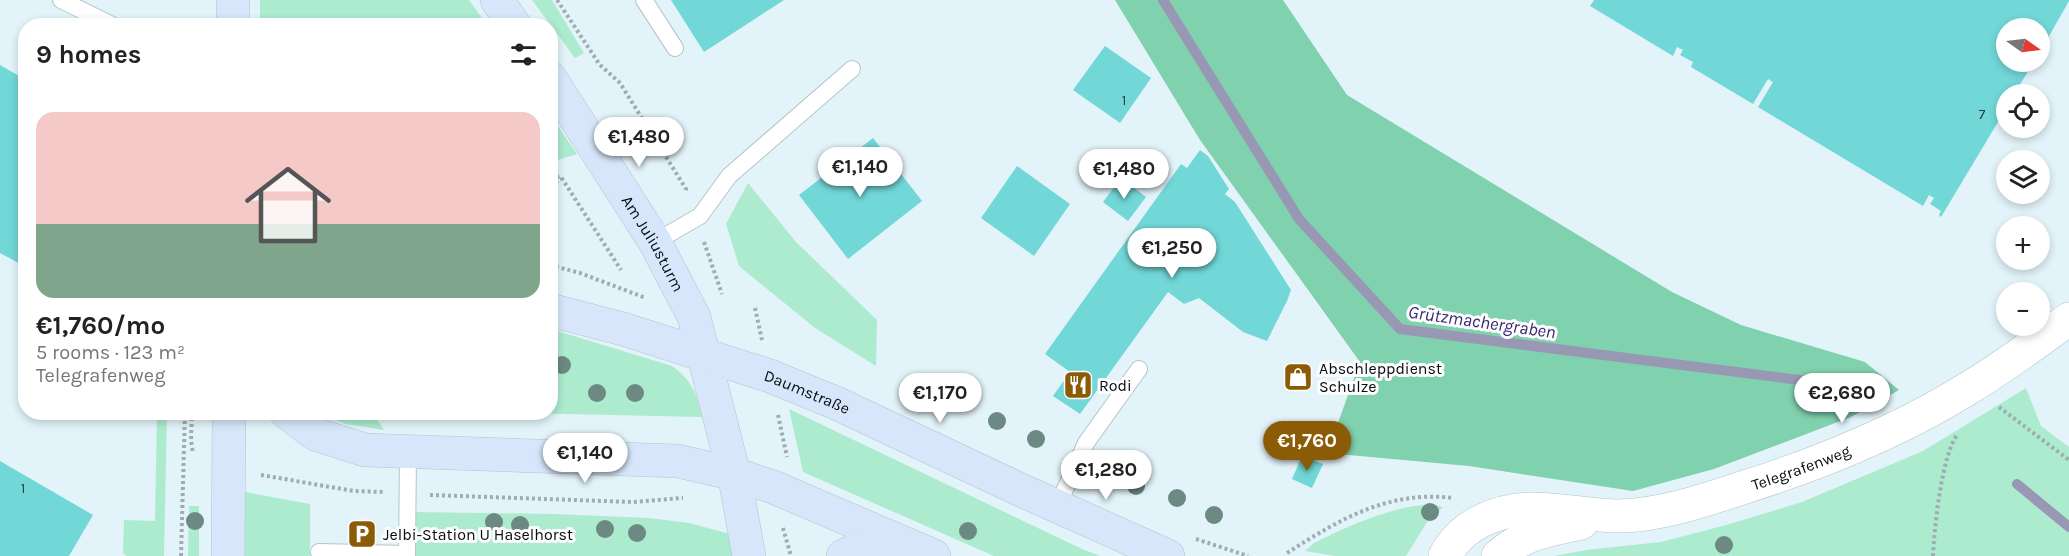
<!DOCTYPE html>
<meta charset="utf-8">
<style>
:root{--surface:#fff;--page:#f2f2f2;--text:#222;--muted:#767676;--accent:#8c5b05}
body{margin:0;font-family:Karla,sans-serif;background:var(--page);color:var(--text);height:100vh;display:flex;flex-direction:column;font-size:22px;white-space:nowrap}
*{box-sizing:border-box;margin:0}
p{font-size:20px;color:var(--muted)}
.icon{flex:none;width:33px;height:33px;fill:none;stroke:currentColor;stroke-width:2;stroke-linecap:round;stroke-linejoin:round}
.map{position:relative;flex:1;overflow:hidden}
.drawer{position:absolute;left:18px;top:18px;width:540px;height:402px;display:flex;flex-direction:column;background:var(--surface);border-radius:24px;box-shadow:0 3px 9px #0003}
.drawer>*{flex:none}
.needle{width:39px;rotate:104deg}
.tools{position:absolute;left:1996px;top:18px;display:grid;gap:12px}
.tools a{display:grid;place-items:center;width:54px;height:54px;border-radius:50%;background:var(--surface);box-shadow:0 3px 9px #0003;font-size:30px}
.price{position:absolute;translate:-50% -51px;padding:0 14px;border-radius:21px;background:#fff;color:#222;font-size:20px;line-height:39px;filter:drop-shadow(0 2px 3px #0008)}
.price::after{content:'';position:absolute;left:50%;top:36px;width:18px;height:14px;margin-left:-9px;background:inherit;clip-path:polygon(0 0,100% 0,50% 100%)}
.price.current{background:var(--accent);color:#fff}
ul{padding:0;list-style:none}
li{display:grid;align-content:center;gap:12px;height:318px;padding:0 18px}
li span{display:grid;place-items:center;height:186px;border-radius:18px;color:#555}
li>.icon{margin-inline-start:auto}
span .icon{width:108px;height:108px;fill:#fffc;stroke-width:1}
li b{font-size:26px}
h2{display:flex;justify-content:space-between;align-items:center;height:72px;padding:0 18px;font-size:26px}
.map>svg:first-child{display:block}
.green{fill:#acebce}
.forest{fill:#80d1ae}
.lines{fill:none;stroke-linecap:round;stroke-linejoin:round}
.stream{stroke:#9898b5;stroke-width:10}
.building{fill:#72d7d7}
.service-casing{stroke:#b4c4cb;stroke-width:18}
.minor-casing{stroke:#b4c4cb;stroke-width:34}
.secondary-casing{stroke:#b4c4cb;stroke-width:34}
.path{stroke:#a0acb2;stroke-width:4;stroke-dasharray:3 3;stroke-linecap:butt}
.service{stroke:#fff;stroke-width:16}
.minor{stroke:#fff;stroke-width:33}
.secondary{stroke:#d7e6fa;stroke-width:33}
.tree{fill:#6d8984}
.labels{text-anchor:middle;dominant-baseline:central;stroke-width:6;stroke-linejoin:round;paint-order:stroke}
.number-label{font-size:14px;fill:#223f40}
.street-label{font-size:16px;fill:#070c0e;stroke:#fdfdfd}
.poi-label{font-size:16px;fill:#070c0e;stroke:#fdfdfd;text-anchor:start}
.water-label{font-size:18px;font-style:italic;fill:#372773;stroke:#fdfdfd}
</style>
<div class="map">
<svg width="2069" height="556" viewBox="0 0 2069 556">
<rect width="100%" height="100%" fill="#e3f3fa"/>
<g class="green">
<polygon points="260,0 469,0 487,25 260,25"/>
<polygon points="532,0 552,0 584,53 575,58"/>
<polygon points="551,116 577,154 551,162"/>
<polygon points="748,183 796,242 877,320 876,366 815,328 739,266 726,224"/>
<path d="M551 329 672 366C691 379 698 395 702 417L521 413 550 412Z"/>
<polygon points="2026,388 2041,426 2069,447 2069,556 1554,556 1586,550 1661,542 1730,524 1802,502 1923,451"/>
<polygon points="789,409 1082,549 1100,556 994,556 803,472"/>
<polygon points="157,413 167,413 164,556 127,556 123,553 124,520 155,521"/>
<polygon points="317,413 373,413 384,430 346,424"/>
<polygon points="245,492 310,504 310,556 244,556"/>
<path d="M1431 504 1443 507 1427 522 1406 556H1335L1305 551 1314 543C1351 525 1389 507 1431 504Z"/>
<polygon points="189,506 199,506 199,556 188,556"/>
<polygon points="414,512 553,514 649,518 689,523 730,534 732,556 414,556"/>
</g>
<polygon class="forest" points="1115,0 1283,0 1347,95 1672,292 1741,325 1865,362 1899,390 1851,417 1714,469 1633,491 1469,466 1327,453 1360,362 1200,140"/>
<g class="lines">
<g class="stream">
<polyline points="1163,0 1299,219 1400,329 1854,387"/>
<polyline points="2017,484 2069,527"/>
</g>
</g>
<g class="building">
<polygon points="671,0 784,0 704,52"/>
<polygon points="1594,0 2069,0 2069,1 2040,52 2040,28 2007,28 2007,62 2034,62 2014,94 2007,94 2007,107 1941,217 1939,215 1941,211 1930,204 1934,198 1929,195 1923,206 1758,107 1773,82 1768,79 1753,104 1691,67 1693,62 1680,55 1683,50 1677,47 1673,56 1590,6"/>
<polygon points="1105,46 1151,78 1120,123 1073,90"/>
<polygon points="0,65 26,80 26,267 0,253"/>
<polygon points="873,138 922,201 848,259 799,195"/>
<polygon points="1200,150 1208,156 1229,189 1225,194 1235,202 1291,290 1287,301 1267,341 1243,332 1199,298 1184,304 1168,292 1080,414 1053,396 1070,372 1045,354 1181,164 1187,168"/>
<polygon points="1017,166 1070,204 1034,256 981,218"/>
<polygon points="1121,178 1146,197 1128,221 1103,202"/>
<polygon points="1302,456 1323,464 1312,488 1292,479"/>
<polygon points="0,461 93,515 69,556 0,556"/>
</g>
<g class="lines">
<g class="service-casing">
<g id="service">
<polyline points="61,0 114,26"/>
<polyline points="644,0 675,48"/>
<polyline points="655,242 700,216 729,176 852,69"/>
<polyline points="1057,507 1086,443 1139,369"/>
<polyline points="319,552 407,554 408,452"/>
</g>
</g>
<g class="minor-casing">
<g id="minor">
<path id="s1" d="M1445 556C1461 525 1497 509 1532 509 1567 509 1601 519 1636 515 1673 511 1709 499 1745 487 1824 462 1902 430 1972 386 2005 366 2037 342 2069 319"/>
<path d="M1498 556C1524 533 1548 530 1581 523"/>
</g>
</g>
<g class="secondary-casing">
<g id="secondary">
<polyline points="497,0 515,26"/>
<polyline points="233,26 233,0"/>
<path id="s2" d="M550 78 655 242 694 317 734 474 749 556"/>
<path id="s3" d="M550 310 623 329 770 376 836 403 1023 491 1168 556"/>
<polyline points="286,412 315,434 365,450 678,461 734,474 773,487 934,556"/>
<polyline points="228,556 229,412"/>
<polyline points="843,556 854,551 907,548"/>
</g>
</g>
<g class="path">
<polyline points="557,0 600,65 620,83 686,189 685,193"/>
<polyline points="550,176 561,177 621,270"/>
<polyline points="551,187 561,178"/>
<polyline points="704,242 722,294"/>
<polyline points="550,265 580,273 646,298"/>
<polyline points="755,308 762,340"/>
<polyline points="1999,407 2069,460"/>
<polyline points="192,412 191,440 193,453"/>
<polyline points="778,415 787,457"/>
<polyline points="261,475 354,491 384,492"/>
<polyline points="430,495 633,502 683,498"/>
<polyline points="783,528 791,556"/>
<polyline points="1196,539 1248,556"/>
<path d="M1287 553C1340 519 1389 490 1454 498"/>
<polyline points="181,556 185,412"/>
<path d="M1933 556C1934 530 1942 452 1958 434"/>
</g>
<use href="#service" class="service"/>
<use href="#minor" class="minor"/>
<use href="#secondary" class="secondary"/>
</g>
<g class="tree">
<circle cx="562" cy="365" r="9"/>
<circle cx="597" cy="393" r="9"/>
<circle cx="635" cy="393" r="9"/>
<circle cx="997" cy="421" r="9"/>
<circle cx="1036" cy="439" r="9"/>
<circle cx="1097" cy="469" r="9"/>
<circle cx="1136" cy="486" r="9"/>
<circle cx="1177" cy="498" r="9"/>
<circle cx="1430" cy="512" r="9"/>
<circle cx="1214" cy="515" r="9"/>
<circle cx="195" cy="521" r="9"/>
<circle cx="494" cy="522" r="9"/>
<circle cx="520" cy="525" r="9"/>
<circle cx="605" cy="529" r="9"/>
<circle cx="968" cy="531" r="9"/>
<circle cx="637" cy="533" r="9"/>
<circle cx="1724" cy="545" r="9"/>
</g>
<defs>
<g id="shop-square" transform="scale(1.5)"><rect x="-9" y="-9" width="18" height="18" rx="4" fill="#8c5b05" stroke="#fdfdfd"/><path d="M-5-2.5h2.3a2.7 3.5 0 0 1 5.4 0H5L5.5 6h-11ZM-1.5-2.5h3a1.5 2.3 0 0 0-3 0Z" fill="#fff"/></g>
<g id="restaurant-square" transform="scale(1.5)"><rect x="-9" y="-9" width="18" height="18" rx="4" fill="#8c5b05" stroke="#fdfdfd"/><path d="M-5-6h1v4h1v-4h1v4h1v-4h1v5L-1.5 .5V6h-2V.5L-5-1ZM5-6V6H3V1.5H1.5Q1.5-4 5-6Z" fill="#fff"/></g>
<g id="parking-square" transform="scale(1.5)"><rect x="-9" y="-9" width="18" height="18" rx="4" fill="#8c5b05" stroke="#fdfdfd"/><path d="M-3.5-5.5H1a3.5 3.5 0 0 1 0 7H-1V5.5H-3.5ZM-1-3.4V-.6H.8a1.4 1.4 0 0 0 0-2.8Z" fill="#fff"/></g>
</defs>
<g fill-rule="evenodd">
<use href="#shop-square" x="1298" y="377"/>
<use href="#restaurant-square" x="1078" y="385"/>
<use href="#parking-square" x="362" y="534"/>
</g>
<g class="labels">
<g class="number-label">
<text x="1124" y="100">1</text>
<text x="1982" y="114">7</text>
<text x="23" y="488">1</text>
</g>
<g class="street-label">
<text stroke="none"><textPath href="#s2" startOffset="195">Am Juliusturm</textPath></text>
<text stroke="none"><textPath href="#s3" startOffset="270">Daumstraße</textPath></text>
<text stroke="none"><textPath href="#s1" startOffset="380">Telegrafenweg</textPath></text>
</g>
<g class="poi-label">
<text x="1319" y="368">Abschleppdienst<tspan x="1319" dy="18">Schulze</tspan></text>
<text x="1099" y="385">Rodi</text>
<text x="383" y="534">Jelbi-Station U Haselhorst</text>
</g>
<g class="water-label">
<text transform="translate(1482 322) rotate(8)">Grützmachergraben</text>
</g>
</g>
</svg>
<div class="tools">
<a><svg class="needle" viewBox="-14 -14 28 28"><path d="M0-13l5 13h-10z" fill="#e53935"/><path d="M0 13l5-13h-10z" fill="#767676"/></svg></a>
<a><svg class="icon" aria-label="locate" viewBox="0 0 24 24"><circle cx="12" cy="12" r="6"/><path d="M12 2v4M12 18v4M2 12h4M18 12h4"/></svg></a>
<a><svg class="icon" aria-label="layers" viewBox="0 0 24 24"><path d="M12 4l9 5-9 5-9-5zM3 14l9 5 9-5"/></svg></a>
<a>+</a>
<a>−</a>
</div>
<b class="price" style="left:639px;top:168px">€1,480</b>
<b class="price" style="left:860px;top:198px">€1,140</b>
<b class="price" style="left:1124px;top:200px">€1,480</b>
<b class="price" style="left:1172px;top:279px">€1,250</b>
<b class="price" style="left:940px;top:424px">€1,170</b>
<b class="price" style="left:1842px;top:424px">€2,680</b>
<b class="price current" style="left:1307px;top:472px">€1,760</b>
<b class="price" style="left:585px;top:484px">€1,140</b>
<b class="price" style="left:1106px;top:501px">€1,280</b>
<section class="drawer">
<h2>9 homes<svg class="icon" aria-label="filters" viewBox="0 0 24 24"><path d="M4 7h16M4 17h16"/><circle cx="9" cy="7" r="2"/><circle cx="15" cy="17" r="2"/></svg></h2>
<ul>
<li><span style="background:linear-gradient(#f6c9c9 60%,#7fa58c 0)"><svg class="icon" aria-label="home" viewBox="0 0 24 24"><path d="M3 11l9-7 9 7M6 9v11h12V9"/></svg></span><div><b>€1,760/mo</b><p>5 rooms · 123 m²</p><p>Telegrafenweg</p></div></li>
</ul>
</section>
</div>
